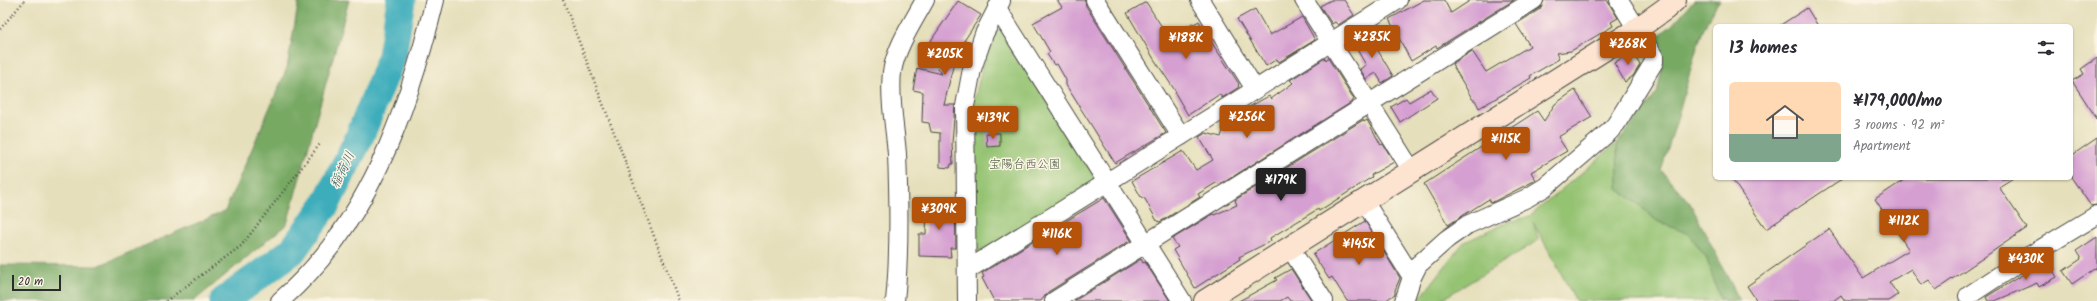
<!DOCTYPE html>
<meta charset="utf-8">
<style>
:root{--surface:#fff;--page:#f7f7f7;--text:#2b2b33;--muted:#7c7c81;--line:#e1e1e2;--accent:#b45309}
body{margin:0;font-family:Kalam,"Klee One",sans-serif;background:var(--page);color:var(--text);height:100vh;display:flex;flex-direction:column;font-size:15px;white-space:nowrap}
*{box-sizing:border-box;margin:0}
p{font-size:13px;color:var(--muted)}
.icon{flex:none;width:22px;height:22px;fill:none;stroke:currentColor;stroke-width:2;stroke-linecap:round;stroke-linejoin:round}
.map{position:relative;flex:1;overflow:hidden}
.side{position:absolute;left:1713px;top:24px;width:360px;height:156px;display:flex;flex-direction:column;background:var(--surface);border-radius:6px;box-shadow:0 1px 3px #0004}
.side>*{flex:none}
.scale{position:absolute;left:12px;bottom:10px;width:49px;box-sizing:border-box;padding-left:4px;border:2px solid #2b2b2b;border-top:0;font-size:11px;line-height:14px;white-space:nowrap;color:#2b2b2b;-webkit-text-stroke:3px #fcf5e5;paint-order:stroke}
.price{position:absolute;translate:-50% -34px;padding:0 9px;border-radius:4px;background:var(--accent);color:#fff;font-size:13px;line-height:26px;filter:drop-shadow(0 1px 2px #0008)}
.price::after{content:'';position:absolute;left:50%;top:24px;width:12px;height:9px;margin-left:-6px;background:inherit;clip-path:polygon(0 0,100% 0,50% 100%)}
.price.active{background:#222;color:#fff}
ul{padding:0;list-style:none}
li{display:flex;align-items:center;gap:12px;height:100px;padding:0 16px}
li+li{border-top:1px solid var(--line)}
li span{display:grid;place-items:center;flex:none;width:112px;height:80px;border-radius:6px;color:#555}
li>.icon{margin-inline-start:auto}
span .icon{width:48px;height:48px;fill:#fffc;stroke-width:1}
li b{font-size:17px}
h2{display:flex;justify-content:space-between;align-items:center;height:48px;padding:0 16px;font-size:17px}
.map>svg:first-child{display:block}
.green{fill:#94c372;stroke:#60774e}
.forest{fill:#77a964;stroke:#516a48}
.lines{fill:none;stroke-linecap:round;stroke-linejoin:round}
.river{stroke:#3eadbc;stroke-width:29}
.building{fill:#d59fd1}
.street-casing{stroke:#474641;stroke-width:20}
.secondary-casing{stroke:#474641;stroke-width:24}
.path{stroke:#474641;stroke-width:2.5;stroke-dasharray:1 3;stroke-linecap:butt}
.street{stroke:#fff;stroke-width:18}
.secondary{stroke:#fde4d1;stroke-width:22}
.labels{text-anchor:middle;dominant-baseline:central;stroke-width:3;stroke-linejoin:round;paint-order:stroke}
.park-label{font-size:12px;fill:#4a5940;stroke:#fcf5e5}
.water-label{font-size:13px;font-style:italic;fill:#335f65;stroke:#fcf5e5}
</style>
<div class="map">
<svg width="2097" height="301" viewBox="0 0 2097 301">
<rect width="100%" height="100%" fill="#fcf5e5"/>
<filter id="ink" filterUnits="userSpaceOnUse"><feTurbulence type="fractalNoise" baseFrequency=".025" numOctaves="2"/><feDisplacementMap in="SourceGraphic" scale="8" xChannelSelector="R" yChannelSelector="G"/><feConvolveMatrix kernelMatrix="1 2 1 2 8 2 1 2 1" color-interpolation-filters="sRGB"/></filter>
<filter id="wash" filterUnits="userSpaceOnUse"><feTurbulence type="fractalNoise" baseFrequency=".012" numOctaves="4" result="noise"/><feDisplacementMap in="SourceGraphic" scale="16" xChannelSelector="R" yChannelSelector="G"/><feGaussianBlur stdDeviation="0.9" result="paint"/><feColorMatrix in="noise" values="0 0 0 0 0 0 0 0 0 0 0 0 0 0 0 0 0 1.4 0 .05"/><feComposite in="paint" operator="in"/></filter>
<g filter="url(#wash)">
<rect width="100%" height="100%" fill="#e5dfbb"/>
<g class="green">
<polygon points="994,30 1002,30 1094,175 1092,183 981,252 974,248 973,106 986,51"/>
<polygon points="1617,143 1618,189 1637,203 1657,221 1689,234 1706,257 1721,301 1576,301 1533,222 1539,240 1439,301 1418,301 1463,243 1503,224 1530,216"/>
</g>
<g class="forest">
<polygon points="299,0 349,0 287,224 194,301 0,301 0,265 98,266 225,211 287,68"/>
<path d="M1694 0H1720C1700 27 1694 59 1685 90 1678 117 1670 143 1661 170L1690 203 1740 301H1721L1706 257 1689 234 1657 221 1637 203 1618 189 1617 143 1657 93 1662 69 1661 56 1652 41 1672 25Z"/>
</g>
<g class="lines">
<polyline class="river" points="224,301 292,251 326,204 359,138 392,56 401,0"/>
</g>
<g id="blocks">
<g class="building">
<polygon points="1057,0 1085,0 1086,6 1166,133 1115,163 1066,85 1066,80 1057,64 1054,65 1047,54 1050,52 1033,23 1062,7"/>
<polygon points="1331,0 1344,0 1354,15 1338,25 1335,22 1332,24 1320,6"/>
<polygon points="1424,0 1444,0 1451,13 1471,0 1514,0 1437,48 1436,46 1411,61 1389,19"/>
<polygon points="1544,0 1607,0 1618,18 1611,22 1613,26 1571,51 1556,53 1559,59 1530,76 1531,78 1479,108 1475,100 1473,100 1452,64 1472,51 1486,72 1530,46 1516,24 1540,9"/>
<polygon points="958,1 981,15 964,41 969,43 963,60 955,58 944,105 955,105 952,143 953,164 951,164 950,168 940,167 940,133 931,132 929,123 922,122 923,92 913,90 917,68 942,74 928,52 932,39"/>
<polygon points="1146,2 1169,38 1192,23 1194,24 1199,21 1202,27 1204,26 1212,39 1210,40 1239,84 1238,85 1239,87 1222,98 1220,94 1188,115 1175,93 1176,92 1154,59 1127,13"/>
<polygon points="1807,8 1818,26 1779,26"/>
<polygon points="1255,9 1270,35 1302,17 1315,40 1279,62 1277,59 1266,66 1237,19"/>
<polygon points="1367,32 1393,76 1382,83 1376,73 1366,79 1360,69 1366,65 1352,41"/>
<polygon points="1632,52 1640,65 1633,76 1625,82 1614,63"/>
<polygon points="1325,58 1326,60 1328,58 1354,99 1352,102 1226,181 1219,184 1216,183 1198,194 1200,197 1160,222 1157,221 1145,199 1141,197 1132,181 1183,151 1196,170 1213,160 1199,137 1206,133 1221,137 1224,127 1231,122 1229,118 1269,96 1271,99 1293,83 1290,80"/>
<polygon points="2097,58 2097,119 2072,81 2084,74 2081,69"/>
<polygon points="1431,89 1437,98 1400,122 1391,107 1406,98 1409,102"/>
<polygon points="1575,90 1592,117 1558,137 1567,151 1531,172 1536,180 1491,203 1489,199 1448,225 1424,184 1537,111 1544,121 1555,104"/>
<polygon points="1363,120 1364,122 1367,120 1381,145 1383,144 1394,162 1371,175 1372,177 1336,200 1319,211 1318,209 1270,238 1271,241 1239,257 1240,259 1195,288 1173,250 1178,247 1172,239 1213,214 1214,215 1237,205 1235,200"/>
<polygon points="986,133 1000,133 1000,146 987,147"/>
<polygon points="2097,138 2097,205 2091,206 2071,177 2071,156"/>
<polygon points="1731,178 1843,178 1766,229"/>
<polygon points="1907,178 2013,178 1999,187 2027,228 1936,290 1929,280 1921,285 1911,269 1889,282 1898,295 1889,301 1845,301 1841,295 1833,301 1757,301 1747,286 1829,229 1863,278 1909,250 1875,199"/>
<polygon points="1104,198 1131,240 1048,292 1041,301 994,301 982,278 984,277 982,273 1032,242 1054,231 1053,229"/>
<polygon points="932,202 955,202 956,248 950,248 951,257 919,256 919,234 926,234 927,205"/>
<polygon points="1365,221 1400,278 1395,290 1395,294 1385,301 1347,301 1332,277 1329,279 1313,254"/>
<polygon points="2097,237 2097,267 2072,284 2063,271 2081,259 2076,251"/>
<polygon points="1141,259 1143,263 1145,262 1170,301 1074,301"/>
<polygon points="2046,259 2057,277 2039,287 2037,283 1995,301 1988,301 1986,297 2027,272 2026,271"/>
<polygon points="1291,269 1312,301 1290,301 1287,297 1280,301 1239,301 1277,280 1275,278"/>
</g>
</g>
</g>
<g filter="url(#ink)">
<use href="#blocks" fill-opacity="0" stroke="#474641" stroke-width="1"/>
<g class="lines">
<g class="street-casing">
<g id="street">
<polyline points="1095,0 1181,136"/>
<polyline points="1200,0 1255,89"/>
<polyline points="1304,0 1412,171"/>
<polyline points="997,8 1182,301"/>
<polyline points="1364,201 1412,277"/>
<polyline points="1290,248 1324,301"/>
<polyline points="967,270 1398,0"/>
<polyline points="1968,296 2029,256 2097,215"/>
<path d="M280 301C368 225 408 110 435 0"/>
<path d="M895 301C900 252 899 203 897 154 895 128 889 99 892 72 896 47 913 22 925 0"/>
<polyline points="967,301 965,106 972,69 984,34 1001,1"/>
<polyline points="1054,301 1534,0"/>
<polyline points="1404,301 1412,277 1418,265 1447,239 1467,225 1527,198 1545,187 1609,132 1616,124 1654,62 1654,57 1619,0"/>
</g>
</g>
<g class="secondary-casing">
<polyline id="secondary" points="1205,301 1637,29 1665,9 1675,0"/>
</g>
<g class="path">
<polyline points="563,0 679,301"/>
<polyline points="0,29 25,0"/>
<polyline points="166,301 241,246 320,144"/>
</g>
<use href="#street" class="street"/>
<use href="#secondary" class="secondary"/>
</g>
</g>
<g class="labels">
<g class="park-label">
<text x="1025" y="164">宝陽台西公園</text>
</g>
<g class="water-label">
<text transform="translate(343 170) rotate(-64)">稲荷川</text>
</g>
</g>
</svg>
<div class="scale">20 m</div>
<b class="price" style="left:1372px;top:59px">¥285K</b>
<b class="price" style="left:1186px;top:60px">¥188K</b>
<b class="price" style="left:1628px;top:66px">¥268K</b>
<b class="price" style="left:945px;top:76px">¥205K</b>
<b class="price" style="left:1247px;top:139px">¥256K</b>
<b class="price" style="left:993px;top:140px">¥139K</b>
<b class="price" style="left:1506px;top:161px">¥115K</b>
<b class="price active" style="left:1281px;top:202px">¥179K</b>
<b class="price" style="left:939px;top:231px">¥309K</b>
<b class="price" style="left:1904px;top:243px">¥112K</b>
<b class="price" style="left:1057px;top:256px">¥116K</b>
<b class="price" style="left:1359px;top:266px">¥145K</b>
<b class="price" style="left:2026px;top:281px">¥430K</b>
<section class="side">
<h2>13 homes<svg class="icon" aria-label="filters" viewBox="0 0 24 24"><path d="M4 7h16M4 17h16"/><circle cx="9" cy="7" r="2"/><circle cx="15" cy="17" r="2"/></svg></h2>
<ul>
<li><span style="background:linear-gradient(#ffd9b3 65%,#7fa58c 0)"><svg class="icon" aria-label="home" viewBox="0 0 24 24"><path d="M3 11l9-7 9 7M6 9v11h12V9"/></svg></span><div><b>¥179,000/mo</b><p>3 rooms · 92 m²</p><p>Apartment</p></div></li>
</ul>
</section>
</div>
